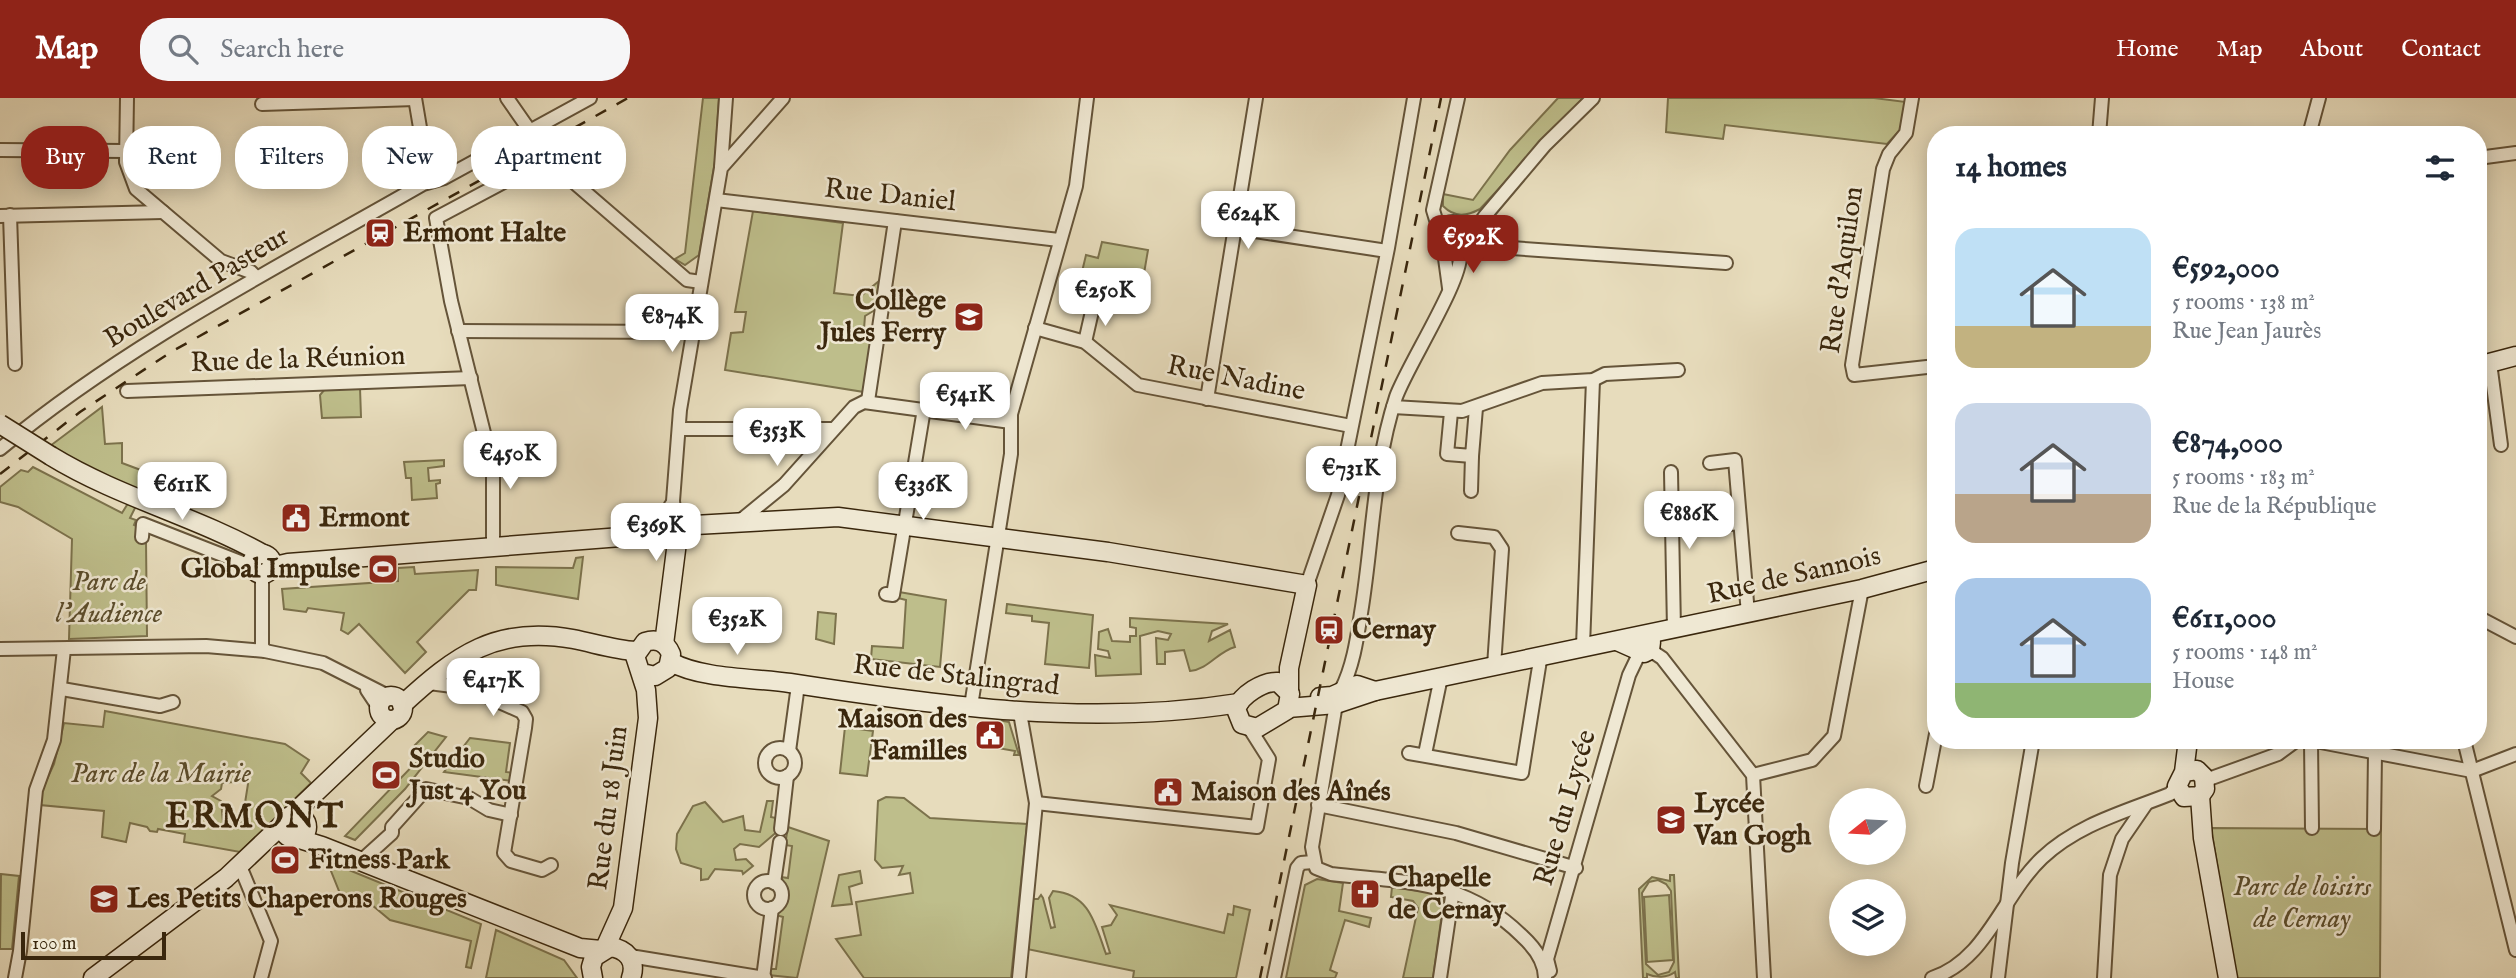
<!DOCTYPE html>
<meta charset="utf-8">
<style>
:root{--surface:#fff;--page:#f6f6f7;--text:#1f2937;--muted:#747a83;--accent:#8f2418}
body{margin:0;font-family:"IM FELL English",serif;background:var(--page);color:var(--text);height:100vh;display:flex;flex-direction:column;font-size:26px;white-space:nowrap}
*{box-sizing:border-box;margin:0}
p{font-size:23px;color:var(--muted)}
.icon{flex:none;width:38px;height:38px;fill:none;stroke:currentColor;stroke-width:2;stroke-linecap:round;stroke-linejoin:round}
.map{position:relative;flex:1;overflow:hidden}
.panel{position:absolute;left:1927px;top:28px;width:560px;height:623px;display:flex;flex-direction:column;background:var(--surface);border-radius:28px;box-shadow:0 4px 18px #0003}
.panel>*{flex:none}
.top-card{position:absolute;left:21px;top:28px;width:665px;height:63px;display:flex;gap:14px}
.needle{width:46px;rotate:252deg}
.tools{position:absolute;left:1829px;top:690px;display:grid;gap:14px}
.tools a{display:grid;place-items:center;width:77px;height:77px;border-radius:50%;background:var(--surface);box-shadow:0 4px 18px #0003;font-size:35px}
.scale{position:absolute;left:21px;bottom:18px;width:145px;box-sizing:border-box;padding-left:7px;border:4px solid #3a270d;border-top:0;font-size:19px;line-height:24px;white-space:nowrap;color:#3a270d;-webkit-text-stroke:5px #efe8d3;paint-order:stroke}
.price{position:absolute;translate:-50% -60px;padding:0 16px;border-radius:14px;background:#fff;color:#222;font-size:23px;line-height:46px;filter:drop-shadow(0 2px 4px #0008)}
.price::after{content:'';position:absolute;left:50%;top:42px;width:21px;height:16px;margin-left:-10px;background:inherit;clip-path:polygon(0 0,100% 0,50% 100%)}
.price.current{background:var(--accent);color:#fff}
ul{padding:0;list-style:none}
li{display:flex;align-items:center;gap:21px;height:175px;padding:0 28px}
li span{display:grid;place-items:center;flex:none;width:196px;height:140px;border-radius:21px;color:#555}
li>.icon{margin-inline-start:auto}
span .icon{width:84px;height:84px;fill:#fffc;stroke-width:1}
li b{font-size:30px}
h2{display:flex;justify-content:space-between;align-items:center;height:84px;padding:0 28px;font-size:30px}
.chip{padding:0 24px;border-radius:28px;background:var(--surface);box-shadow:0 4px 18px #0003;font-size:24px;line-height:63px}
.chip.current{background:var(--accent);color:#fff}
header{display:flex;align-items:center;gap:42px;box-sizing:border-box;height:98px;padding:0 35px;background:var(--accent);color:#fff}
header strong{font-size:33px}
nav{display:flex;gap:38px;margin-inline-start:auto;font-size:24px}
.search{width:490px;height:63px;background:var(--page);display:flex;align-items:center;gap:18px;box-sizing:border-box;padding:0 24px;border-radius:28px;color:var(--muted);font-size:26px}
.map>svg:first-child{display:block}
.green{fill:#bebe8b;stroke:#7c724c;stroke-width:2;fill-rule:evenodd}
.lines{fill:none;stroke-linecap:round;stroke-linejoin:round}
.street-casing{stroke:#655439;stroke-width:16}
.secondary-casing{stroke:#3a270d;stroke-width:21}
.street{stroke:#efe8d3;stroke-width:12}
.secondary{stroke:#efe8d3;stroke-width:18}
.rail{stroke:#3a270d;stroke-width:2.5;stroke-dasharray:12 12;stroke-linecap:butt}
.secondary-bridge-casing{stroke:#3a270d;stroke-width:21;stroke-linecap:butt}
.secondary-bridge{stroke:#efe8d3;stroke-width:18}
.labels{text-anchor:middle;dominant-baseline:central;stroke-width:5;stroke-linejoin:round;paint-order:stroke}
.street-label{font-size:28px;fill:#3a270d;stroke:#efe8d3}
.poi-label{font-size:28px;font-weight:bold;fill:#3a270d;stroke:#efe8d3;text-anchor:start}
.park-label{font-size:28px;font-style:italic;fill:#5b4d2c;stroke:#efe8d3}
.district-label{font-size:35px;font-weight:bold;letter-spacing:2px;fill:#3a270d;stroke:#efe8d3}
</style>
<header>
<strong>Map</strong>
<div class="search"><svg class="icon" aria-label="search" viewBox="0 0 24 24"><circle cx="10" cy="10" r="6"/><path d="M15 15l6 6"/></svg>Search here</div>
<nav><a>Home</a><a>Map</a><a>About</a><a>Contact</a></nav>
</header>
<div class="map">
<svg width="2516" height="880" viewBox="0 0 2516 880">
<rect width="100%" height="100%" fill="#e7dcbc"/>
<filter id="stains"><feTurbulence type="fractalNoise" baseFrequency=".00286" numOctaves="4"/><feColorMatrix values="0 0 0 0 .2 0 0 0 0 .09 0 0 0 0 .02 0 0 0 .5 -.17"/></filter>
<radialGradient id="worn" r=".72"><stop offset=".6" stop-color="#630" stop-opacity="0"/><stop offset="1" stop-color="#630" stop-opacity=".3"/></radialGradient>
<g class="green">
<polygon points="703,0 719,0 715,63 699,157 685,167 675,161 685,155"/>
<path d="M1558 0H1583L1480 111C1467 118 1455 120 1443 108V96L1473 102 1510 52Z"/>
<polygon points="1668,0 1874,0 1906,4 1901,31 1887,46 1725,27 1723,41 1666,34"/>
<polygon points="753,113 843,125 834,195 861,198 879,183 875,212 865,218 864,231 872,237 864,294 725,272 731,235 743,234 746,214 735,214"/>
<polygon points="1102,144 1148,152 1141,193 1098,196 1069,190 1073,176 1081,178 1086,157 1098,160"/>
<polygon points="360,290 361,319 322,320 320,297 325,291"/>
<polygon points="102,309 105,346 122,345 122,365 146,374 143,394 130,420 136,422 134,427 139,429 136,442 146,443 147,538 69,541 72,441 18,409 0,404 0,389 21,372 28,374 33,369 122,415 135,394 50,348"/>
<polygon points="444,362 444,368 428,370 429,383 440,382 440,385 436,386 437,400 412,402 411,380 406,380 404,364"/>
<polygon points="583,459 578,501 496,487 496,469 573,470 576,460"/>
<polygon points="414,469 415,476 478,472 476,492 469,492 417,544 426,554 405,575 359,526 348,536 341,532 344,515 308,510 306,514 284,511 282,491 398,483 398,470"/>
<polygon points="899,494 946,502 940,569 871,561 872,548 903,550 906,502 898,500"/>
<polygon points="1007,506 1093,517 1089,570 1045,566 1049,525 1032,523 1032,518 1006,515"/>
<polygon points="818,514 836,516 834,546 816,541"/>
<path d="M1130 520 1228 526 1212 533 1209 543 1230 532 1235 549C1217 554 1209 571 1190 573L1184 552 1165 554V566H1157L1156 540 1168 542 1171 536 1158 533 1140 538 1141 576 1096 578 1095 557 1110 560 1108 553 1098 551 1099 534 1108 531 1112 543 1130 544V538H1136V530L1130 529Z"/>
<path d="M105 613 285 646 309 662 301 675 311 685 240 754 184 744 185 736 158 731 157 734 150 733 147 729 130 725 126 744 102 739 104 713 40 707 42 692 54 666 64 625 103 629ZM234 680 242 681 248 686 242 724H223L221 703 212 698 221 691 222 685 233 684Z"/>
<polygon points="998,622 1009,624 1019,657 1014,657 1015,653 992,649"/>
<polygon points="845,629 873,633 867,678 840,675"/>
<polygon points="428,634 446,639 405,691 355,742 345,738 424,656 415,647"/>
<polygon points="470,640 510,645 506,674 513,675 511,683 444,674"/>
<polygon points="886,699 904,700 930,720 1027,726 1011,880 864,880 836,841 861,837 856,804 913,795 910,775 899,777 903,768 882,770 875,762 878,703"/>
<polygon points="767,703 773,703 771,719 780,721 779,732 759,749 740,746 734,751 736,762 746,761 753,768 743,776 742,773 715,771 708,781 701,782 701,771 681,765 676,751 677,736 693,708 705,704 723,724 743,718 745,732 760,734"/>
<polygon points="788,729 829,743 797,880 768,877 769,871 776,871 783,819 776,817 785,798 781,779 788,780 792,748 785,747"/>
<polygon points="2211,730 2381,731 2380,880 2236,880"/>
<polygon points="327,763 481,826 471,870 466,869 471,843 390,822 360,797 349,807 341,798"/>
<polygon points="860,773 862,785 849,789 852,806 832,808 839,777"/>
<polygon points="1,776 19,778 12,851 0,851"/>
<path d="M1670 777H1674L1679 880H1676L1675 874C1667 880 1656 880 1647 876V880H1643L1639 791 1652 779 1670 783ZM1658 782 1666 786 1671 793 1674 864 1669 874 1658 877 1646 866 1642 795 1649 784Z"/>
<polygon points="1317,781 1343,785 1339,813 1371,820 1369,829 1345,822 1330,872 1337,875 1335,880 1286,880 1305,787"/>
<polygon points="1392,789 1441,796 1444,801 1433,880 1403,880 1418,810 1413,803 1391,799"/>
<path d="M1053 793C1090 796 1095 826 1106 856L1110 855 1102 829 1111 827 1117 817 1110 807 1224 835 1228 816 1233 817 1234 808 1250 812 1236 880H1133L1134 873 1027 851 1033 801H1038L1041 797 1043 800 1051 830 1055 829 1049 800Z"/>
<polygon points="1669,797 1673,862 1647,864 1644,799"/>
<polygon points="496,832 564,862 577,880 486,880"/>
</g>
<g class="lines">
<g class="street-casing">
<g id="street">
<polyline points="127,0 126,64 136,91 221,163 251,174 256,179"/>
<polyline points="415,0 429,83"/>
<polyline points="507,0 530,33"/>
<polyline points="1912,0 1906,35 1889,56 1883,71 1852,267 1854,277 1936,268"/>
<polyline points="262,6 415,1"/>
<polyline points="2099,37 2102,0"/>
<polyline points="2309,37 2319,0"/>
<polyline points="0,52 126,53"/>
<polyline points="2478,60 2516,55"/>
<polyline points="721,69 726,0"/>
<polyline points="716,102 1059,142"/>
<polyline points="10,117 15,266"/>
<polyline points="0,118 163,114"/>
<circle cx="1453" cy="140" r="16"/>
<polyline points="1235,130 1387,153"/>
<polyline points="1439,132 1433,112 1458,0"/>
<polyline points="1469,141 1485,118 1545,47 1593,0"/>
<polyline points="1468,147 1726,165"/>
<polyline points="1444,153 1449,190"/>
<polyline points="1035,230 1085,244 1138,287 1351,328"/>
<polyline points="458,233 692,234"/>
<polyline points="1085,244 1093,209"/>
<polyline points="2490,265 2501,347"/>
<polyline points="127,293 471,280"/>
<polyline points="1207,301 1256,0"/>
<polyline points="868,303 895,123"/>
<polyline points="1393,309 1462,313 1542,285 1593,282 1605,276 1678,272"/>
<polyline points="1451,314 1447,356 1472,358 1476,310"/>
<polyline points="679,331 833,331"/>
<path d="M0 351C126 246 282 167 423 86L444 80 590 0"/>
<polyline points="1710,365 1735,362 1748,516"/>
<polyline points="1671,374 1674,531"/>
<polyline points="1471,393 1472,358"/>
<polyline points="740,423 784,387 854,309 864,304 1011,324"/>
<polyline points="662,427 671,407"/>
<polyline points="676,427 673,403 680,312 721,70 783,0"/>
<polyline points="1720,427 1740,425"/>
<polyline points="1458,435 1494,439 1502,451 1494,568"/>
<polyline points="142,439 143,426 253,469"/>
<polyline points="493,448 493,371 451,203 436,120 547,61 687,182 701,184"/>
<polyline points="262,476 262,548 265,553"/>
<polyline points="1307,487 1338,397 1388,150 1414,0"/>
<polyline points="886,496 893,497 924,311"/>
<polyline points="2478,519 2516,539"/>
<polyline points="1583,548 1593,282"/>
<polyline points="0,551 206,548 265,553 323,565 388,598"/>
<polyline points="1650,552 1662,560 1753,677 1764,880"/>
<polyline points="456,561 459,582 468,590"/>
<polyline points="429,585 468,590 522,614 526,621 525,630 504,755 511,763 542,772 551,767"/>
<polyline points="62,591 160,608 173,604"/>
<polyline points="367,592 379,610"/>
<path d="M1341 592C1353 569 1357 541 1361 515 1373 443 1373 369 1396 299 1407 268 1464 180 1460 155"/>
<path d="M1336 606 1312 749 1316 770 1331 776C1407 785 1464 781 1522 838 1534 849 1545 863 1545 880"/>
<polyline points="971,608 1011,356 1011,316 1076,88 1087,0"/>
<polyline points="2310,642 2472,673 2516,656"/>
<polyline points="2464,642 2516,852"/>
<polyline points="2311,644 2312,730"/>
<circle cx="780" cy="665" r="15"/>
<polyline points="789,653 798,587"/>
<polyline points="1409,655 1522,675 1541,556"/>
<polyline points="1425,656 1441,579"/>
<polyline points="1753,677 1812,662 1834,638 1862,491"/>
<polyline points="2206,682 2278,656 2297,642"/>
<polyline points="1926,688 1936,636"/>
<polyline points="1036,705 1257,729 1269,661 1250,631"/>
<polyline points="1318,707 1456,735 1576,770"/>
<polyline points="781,731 787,678"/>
<polyline points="2374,731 2375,655"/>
<polyline points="361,763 392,735 392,729 426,691 469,700 489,712 511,717"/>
<polyline points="240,768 271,843 261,880"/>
<circle cx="768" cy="797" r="14"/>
<polyline points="774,785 780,744"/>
<polyline points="630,858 765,880"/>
<polyline points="1550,873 1547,861 1629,577 1640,554"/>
<polyline points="15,880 20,853 36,692 54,642 64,551"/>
<polyline points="763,880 772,810"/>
<polyline points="1019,880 1036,705 1020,615"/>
<polyline points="1274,880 1297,770 1301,765 1313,764"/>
<polyline points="1440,880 1453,792"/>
<path d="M1932 880C1987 862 2002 798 2042 760 2078 726 2125 714 2170 696L2177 688"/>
<polyline points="1998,880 2012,765 2033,642"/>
<polyline points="2104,880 2110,777 2122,741 2146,706"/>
</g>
</g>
<g class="secondary-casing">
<g id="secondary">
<polyline points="2478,268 2516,258"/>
<path d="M51 358C118 399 195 418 263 456"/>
<polyline points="677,428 838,419 1108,454 1307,487 1289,570 1289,595"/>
<circle cx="262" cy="466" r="10"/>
<polyline points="271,469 288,465 647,437 658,441"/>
<polyline points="1617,543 1644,555 1650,552 1651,544"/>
<polyline points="664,546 677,444"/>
<path d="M671 564C701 581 756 580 790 585 938 608 1090 629 1239 605"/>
<path d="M1278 584 1290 596 1287 612 1257 630 1242 626 1236 611C1241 597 1263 583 1278 584Z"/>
<circle cx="391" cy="610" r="12"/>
<polyline points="1320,599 1332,598 1357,587 1375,593"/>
<path d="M402 607C456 557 497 527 573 541 594 545 615 552 636 553"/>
<polyline points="1288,610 1336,606 1375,593 1862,491 1936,471"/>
<polyline points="2184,674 2197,672 2204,679 2205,691 2200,698 2184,699 2177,688 2184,674 2188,642"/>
<polyline points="2200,698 2203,740 2228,880"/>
<circle cx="295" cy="729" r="12"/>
<polyline points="291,718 392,622"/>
<polyline points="296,740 322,748 580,850 601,852"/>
<path d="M605 850 623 810 648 620 646 592 635 558 645 544C657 540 666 544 671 556L668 570 655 578 642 575"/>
<polyline points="93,880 226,780 283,726"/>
<path d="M593 880 591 869 594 859 610 849C627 851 637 863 631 880"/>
</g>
</g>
<use href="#street" class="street"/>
<use href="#secondary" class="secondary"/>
<g class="rail">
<polyline points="0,376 80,314 171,254 628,0"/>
<polyline points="1260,880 1441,0"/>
</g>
<g class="secondary-bridge-casing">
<polyline id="secondary-bridge" points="0,326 51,358"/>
</g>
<use href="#secondary-bridge" class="secondary-bridge"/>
</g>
<defs>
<g id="station-square" transform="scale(1.575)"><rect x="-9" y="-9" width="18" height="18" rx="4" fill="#8f2418" stroke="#efe8d3"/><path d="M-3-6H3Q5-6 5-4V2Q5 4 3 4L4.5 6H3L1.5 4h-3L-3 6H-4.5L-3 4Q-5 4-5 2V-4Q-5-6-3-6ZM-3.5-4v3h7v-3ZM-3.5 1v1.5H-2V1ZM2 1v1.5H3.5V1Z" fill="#fff"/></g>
<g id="school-square" transform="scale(1.575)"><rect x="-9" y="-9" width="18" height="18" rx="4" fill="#8f2418" stroke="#efe8d3"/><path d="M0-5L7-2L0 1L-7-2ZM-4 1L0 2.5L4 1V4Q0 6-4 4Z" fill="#fff"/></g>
<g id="civic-square" transform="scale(1.575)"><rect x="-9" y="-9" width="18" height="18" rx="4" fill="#8f2418" stroke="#efe8d3"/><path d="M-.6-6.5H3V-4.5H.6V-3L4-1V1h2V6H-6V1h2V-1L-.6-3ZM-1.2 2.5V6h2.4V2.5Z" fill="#fff"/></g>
<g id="stadium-square" transform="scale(1.575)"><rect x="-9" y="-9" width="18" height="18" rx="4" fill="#8f2418" stroke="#efe8d3"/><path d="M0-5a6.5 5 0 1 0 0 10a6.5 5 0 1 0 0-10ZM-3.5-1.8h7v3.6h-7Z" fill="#fff"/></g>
<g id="church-square" transform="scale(1.575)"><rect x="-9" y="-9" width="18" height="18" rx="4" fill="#8f2418" stroke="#efe8d3"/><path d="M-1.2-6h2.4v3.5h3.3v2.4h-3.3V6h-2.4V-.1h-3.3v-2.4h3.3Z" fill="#fff"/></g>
</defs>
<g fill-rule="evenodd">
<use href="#station-square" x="380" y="135"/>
<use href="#school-square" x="969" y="219"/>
<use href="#civic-square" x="296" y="420"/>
<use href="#stadium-square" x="383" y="471"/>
<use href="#station-square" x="1329" y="532"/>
<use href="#civic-square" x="990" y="637"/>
<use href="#stadium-square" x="386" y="677"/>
<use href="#civic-square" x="1168" y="694"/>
<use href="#school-square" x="1671" y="722"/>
<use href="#stadium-square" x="285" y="762"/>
<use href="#church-square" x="1365" y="796"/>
<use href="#school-square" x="104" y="801"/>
</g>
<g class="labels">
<g class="street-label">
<text transform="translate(890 98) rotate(6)">Rue Daniel</text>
<text transform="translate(1843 172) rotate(-82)">Rue d'Aquilon</text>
<text transform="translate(197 190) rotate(-31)">Boulevard Pasteur</text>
<text transform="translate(298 262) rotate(-2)">Rue de la Réunion</text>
<text transform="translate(1236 281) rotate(11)">Rue Nadine</text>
<text transform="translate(1794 478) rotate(-13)">Rue de Sannois</text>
<text transform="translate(956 578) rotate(6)">Rue de Stalingrad</text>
<text transform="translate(609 710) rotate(-83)">Rue du 18 Juin</text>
<text transform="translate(1566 710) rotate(-74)">Rue du Lycée</text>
</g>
<g class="poi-label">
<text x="403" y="135">Ermont Halte</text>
<text x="946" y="203" text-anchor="end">Collège<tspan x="946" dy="32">Jules Ferry</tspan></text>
<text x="319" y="420">Ermont</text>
<text x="360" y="471" text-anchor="end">Global Impulse</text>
<text x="1352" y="532">Cernay</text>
<text x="967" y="621" text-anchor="end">Maison des<tspan x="967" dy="32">Familles</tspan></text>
<text x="409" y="661">Studio<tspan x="409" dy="32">Just 4 You</tspan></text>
<text x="1191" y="694">Maison des Aînés</text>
<text x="1694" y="706">Lycée<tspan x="1694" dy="32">Van Gogh</tspan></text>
<text x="308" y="762">Fitness Park</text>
<text x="1388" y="780">Chapelle<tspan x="1388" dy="32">de Cernay</tspan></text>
<text x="127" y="801">Les Petits Chaperons Rouges</text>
</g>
<g class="park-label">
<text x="109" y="484">Parc de<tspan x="109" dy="32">l'Audience</tspan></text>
<text x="161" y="676">Parc de la Mairie</text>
<text x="2302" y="789">Parc de loisirs<tspan x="2302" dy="32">de Cernay</tspan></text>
</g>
<g class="district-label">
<text x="255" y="719">ERMONT</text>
</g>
</g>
<rect width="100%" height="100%" filter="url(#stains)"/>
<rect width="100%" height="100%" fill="url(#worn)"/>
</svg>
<div class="tools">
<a><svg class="needle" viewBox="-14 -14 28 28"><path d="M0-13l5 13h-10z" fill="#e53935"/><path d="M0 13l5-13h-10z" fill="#747a83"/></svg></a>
<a><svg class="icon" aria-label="layers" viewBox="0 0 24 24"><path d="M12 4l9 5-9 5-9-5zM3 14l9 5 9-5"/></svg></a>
</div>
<div class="scale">100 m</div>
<b class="price" style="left:1248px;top:153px">€624K</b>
<b class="price current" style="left:1473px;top:177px">€592K</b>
<b class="price" style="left:1105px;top:230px">€250K</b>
<b class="price" style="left:672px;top:256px">€874K</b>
<b class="price" style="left:965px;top:334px">€541K</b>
<b class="price" style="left:777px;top:370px">€353K</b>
<b class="price" style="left:510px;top:393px">€450K</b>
<b class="price" style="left:1351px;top:408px">€731K</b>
<b class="price" style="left:182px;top:424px">€611K</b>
<b class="price" style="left:923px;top:424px">€336K</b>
<b class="price" style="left:1689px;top:453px">€886K</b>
<b class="price" style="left:656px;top:465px">€369K</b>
<b class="price" style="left:737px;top:559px">€352K</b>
<b class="price" style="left:493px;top:620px">€417K</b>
<div class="top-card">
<a class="chip current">Buy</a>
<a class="chip">Rent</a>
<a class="chip">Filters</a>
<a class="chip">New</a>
<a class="chip">Apartment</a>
</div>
<section class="panel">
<h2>14 homes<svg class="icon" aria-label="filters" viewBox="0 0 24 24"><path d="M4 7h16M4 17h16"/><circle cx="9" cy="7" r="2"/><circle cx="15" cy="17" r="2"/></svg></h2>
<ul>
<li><span style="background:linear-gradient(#bfe0f5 70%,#c2b280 0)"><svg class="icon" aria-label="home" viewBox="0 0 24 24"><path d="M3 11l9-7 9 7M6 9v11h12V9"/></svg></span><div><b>€592,000</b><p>5 rooms · 138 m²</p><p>Rue Jean Jaurès</p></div></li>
<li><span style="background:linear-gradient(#c9d6e8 65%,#b9a48a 0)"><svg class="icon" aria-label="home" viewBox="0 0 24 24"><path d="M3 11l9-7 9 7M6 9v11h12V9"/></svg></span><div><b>€874,000</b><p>5 rooms · 183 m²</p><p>Rue de la République</p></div></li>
<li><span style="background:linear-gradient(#a9c7e8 75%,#8fb573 0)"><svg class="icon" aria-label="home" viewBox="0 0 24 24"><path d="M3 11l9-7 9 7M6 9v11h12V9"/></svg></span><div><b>€611,000</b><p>5 rooms · 148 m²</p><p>House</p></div></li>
</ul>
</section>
</div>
